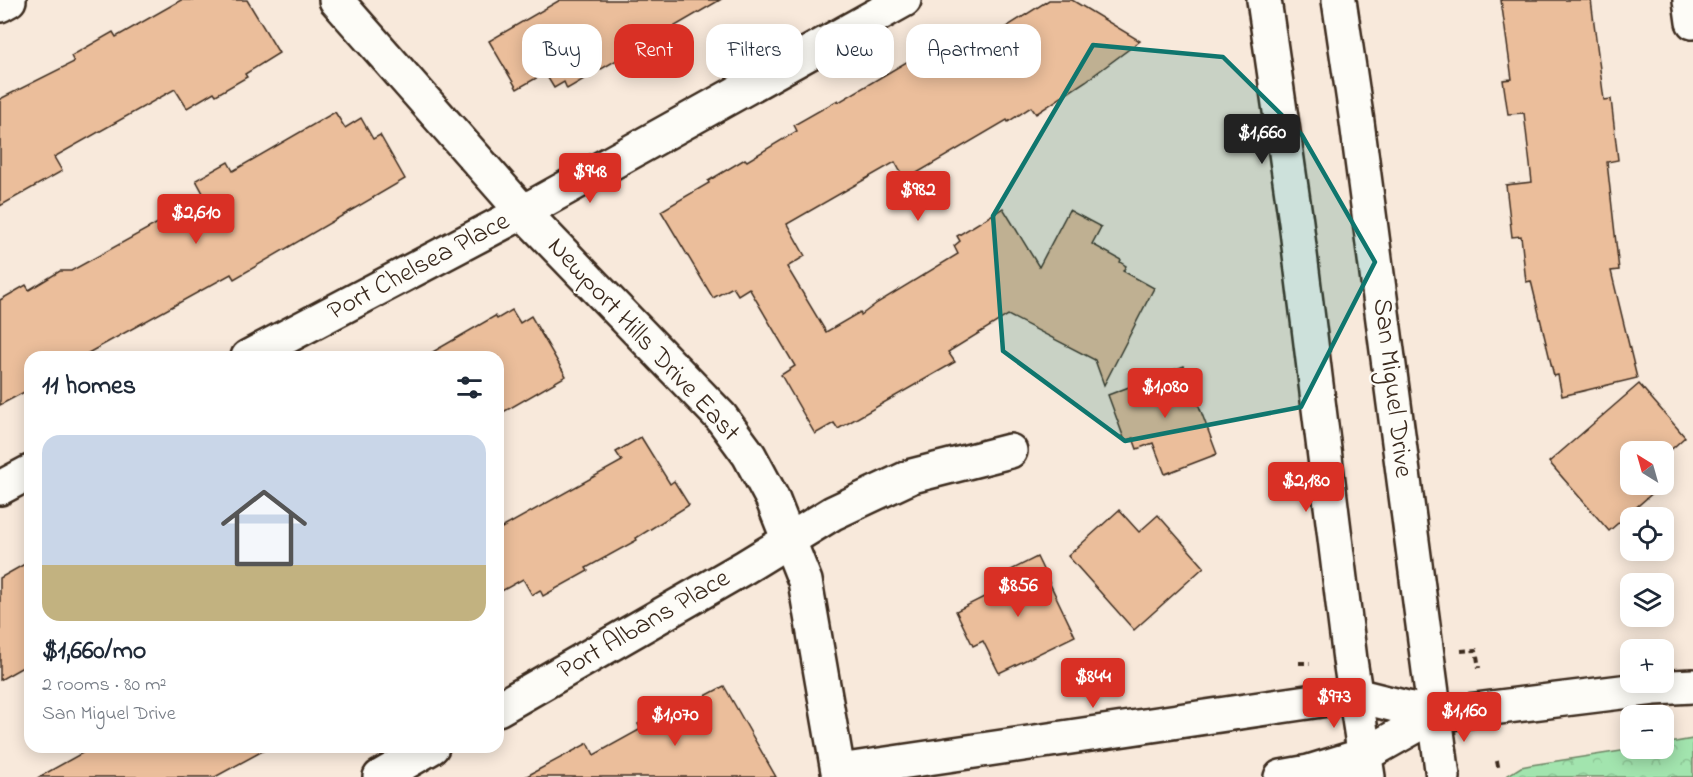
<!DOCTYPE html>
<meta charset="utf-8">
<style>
:root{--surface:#fff;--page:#f6f6f7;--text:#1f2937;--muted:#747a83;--accent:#d93025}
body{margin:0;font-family:"Indie Flower",sans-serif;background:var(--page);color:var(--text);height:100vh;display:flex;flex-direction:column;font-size:22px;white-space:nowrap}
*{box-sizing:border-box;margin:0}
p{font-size:20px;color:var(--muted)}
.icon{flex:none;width:33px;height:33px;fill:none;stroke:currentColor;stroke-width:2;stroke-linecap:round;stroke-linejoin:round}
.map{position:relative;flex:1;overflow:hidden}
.details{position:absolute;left:24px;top:351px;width:480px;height:402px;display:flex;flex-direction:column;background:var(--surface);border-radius:18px;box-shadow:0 3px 15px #0003}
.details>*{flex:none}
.top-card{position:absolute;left:522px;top:24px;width:570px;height:54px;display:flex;gap:12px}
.needle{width:39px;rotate:323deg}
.fabs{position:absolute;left:1620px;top:441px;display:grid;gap:12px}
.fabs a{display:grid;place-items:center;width:54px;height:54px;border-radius:12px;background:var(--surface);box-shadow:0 3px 15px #0003;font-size:30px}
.price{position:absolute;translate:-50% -51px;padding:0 14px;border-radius:6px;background:var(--accent);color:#fff;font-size:20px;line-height:39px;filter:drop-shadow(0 2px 3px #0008)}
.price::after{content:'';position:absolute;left:50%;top:36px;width:18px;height:14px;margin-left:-9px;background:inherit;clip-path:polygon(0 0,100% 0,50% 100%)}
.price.active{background:#222;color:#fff}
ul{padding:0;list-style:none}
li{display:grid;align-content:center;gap:12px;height:318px;padding:0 18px}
li span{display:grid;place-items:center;height:186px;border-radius:18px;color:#555}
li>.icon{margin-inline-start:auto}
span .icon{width:108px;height:108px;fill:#fffc;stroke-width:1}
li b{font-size:26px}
h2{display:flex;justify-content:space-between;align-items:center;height:72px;padding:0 18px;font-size:26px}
.pill{padding:0 21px;border-radius:18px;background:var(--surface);box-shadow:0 3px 15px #0003;font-size:21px;line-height:54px}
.pill.active{background:var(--accent);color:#fff}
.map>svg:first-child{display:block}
.park{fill:url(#park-crowns);stroke:#6e8766;stroke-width:1.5}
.building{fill:#ebbe9b;stroke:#3b2a1e;stroke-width:1.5}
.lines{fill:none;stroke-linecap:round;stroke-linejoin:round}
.street-casing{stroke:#3b2a1e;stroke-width:38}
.secondary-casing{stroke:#3b2a1e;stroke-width:38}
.path{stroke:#3b2a1e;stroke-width:4;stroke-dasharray:6 4.5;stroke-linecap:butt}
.street{stroke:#fdfcf7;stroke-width:33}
.secondary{stroke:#fdfcf7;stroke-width:33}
.marked{fill:#0f766e;fill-opacity:0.2;stroke:#0f766e;stroke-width:4.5;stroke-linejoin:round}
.labels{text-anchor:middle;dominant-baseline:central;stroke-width:4.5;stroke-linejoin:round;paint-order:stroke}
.street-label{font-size:27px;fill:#3b2a1e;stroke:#fdfcf7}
</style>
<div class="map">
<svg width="1693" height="777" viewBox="0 0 1693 777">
<defs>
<pattern id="park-crowns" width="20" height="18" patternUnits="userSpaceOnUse" patternTransform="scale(1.5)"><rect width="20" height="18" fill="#a2e4ae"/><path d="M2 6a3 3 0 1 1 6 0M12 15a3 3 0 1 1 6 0" fill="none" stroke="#8cc495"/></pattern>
</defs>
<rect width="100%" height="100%" fill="#f8e9db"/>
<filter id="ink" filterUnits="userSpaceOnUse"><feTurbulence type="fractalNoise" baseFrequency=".0167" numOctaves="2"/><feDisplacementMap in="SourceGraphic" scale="12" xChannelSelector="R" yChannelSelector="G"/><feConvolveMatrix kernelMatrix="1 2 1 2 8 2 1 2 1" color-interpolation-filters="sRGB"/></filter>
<g filter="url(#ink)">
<polygon class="park" points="1693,739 1693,777 1505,777 1521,767 1531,765 1634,749 1664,748 1664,744"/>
<g class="building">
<polygon points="181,0 247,0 279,53 245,74 247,77 216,95 214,92 187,108 175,89 54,157 62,171 0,206 0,99 74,62 71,56 113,32 116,37"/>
<polygon points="560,0 720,0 567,89 564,82 554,88 545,73 517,89 489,41"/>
<polygon points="1049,0 1072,0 1140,41 1086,81 1036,114 1031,107 1008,122 1007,120 905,180 895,162 787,224 805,256 787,267 826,332 860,312 861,315 877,303 958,254 954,246 960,241 957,236 1003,208 1039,267 1069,210 1101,227 1092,244 1121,260 1120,262 1126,266 1123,271 1154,288 1104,385 1095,360 1008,315 948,352 955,362 838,429 834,423 815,434 781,375 795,366 749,288 738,295 733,287 713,298 661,211 709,183 708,181 745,159 747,161 797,131 794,125 838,100 839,102 920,54 932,74"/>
<polygon points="1501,0 1591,0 1604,100 1611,99 1618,160 1607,162 1619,270 1611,271 1637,378 1562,396 1558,375 1554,376 1531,281 1526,282 1521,236 1512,237 1506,185 1532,182 1524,113 1508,114 1503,80 1512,79"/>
<polygon points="335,112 345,128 361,118 373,139 380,135 405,179 234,279 231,274 81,357 30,357 30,389 0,405 0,300 26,285 29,290 60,271 71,271 167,218 166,216 204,195 196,180 228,162 233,171"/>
<polygon points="512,310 520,323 531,316 566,376 498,415 498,357 424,357 495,316 497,319"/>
<polygon points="1184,366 1217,454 1165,474 1153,443 1137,449 1133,438 1125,441 1108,395"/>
<polygon points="1639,384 1685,437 1664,456 1664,452 1630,452 1630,484 1663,484 1609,531 1549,462"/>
<polygon points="641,437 670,484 674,481 689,505 636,538 637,540 586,568 588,571 543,596 540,590 532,595 523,579 498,593 498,530 622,461 616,452"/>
<polygon points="1119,510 1139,532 1158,515 1204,567 1134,630 1068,556"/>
<polygon points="1037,557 1075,636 999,673 983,641 973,646 956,611 1008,585 1003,574"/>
<polygon points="30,561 30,663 0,680 0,578"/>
<polygon points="724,686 776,777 525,777 588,743 594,755 641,729 638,724 672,704 677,711"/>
<polygon points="93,747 270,747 215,777 39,777"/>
</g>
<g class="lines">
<g class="street-casing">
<g id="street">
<polyline points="0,5 9,0"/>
<polyline points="248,357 523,212 904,0"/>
<polyline points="0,488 30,472"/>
<polyline points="498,709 745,567 833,513 912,476 1010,451"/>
<polyline points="380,777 432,747"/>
</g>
</g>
<g class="secondary-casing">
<g id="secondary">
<polyline points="336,0 523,212 721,417 749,455 772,498 805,581 839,777"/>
<polyline points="1264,0 1296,222 1350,660 1368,777"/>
<polyline points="1339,0 1357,122 1443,777"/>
<polyline points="1690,0 1693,22"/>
<polyline points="839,771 1355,695 1435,715 1654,688 1693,686"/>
<polyline points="1281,777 1309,772 1364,755 1435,715"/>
</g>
</g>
<g class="path">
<polyline points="1461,651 1476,650 1479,668"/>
<polyline points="1299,663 1310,663"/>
<polyline points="1497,761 1499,771"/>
</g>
<use href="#street" class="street"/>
<use href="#secondary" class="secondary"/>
</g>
</g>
<path class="marked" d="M1093 45 1223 57 1302 135 1375 262 1301 407 1125 441 1003 351 993 216Z"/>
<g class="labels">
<g class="street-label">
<text transform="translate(419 267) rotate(-28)">Port Chelsea Place</text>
<text transform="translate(643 340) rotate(47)">Newport Hills Drive East</text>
<text transform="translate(1392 388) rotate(83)">San Miguel Drive</text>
<text transform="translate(644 625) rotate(-30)">Port Albans Place</text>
</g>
</g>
</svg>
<div class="fabs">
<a><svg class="needle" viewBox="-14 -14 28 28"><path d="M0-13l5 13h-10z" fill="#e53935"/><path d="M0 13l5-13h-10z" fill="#747a83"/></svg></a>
<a><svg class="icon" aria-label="locate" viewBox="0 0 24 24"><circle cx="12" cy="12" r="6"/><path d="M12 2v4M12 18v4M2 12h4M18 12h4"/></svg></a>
<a><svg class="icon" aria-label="layers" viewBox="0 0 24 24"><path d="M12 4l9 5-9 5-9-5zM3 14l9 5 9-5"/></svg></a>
<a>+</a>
<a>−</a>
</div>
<b class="price active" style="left:1262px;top:165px">$1,660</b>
<b class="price" style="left:590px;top:204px">$948</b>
<b class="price" style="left:918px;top:222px">$982</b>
<b class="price" style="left:196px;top:245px">$2,610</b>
<b class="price" style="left:1165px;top:419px">$1,080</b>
<b class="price" style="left:1306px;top:513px">$2,180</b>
<b class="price" style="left:1018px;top:618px">$856</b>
<b class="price" style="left:1093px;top:709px">$844</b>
<b class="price" style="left:1334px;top:729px">$973</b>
<b class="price" style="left:1464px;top:743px">$1,160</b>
<b class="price" style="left:675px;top:747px">$1,070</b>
<div class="top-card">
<a class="pill">Buy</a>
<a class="pill active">Rent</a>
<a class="pill">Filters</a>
<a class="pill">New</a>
<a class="pill">Apartment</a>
</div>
<section class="details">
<h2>11 homes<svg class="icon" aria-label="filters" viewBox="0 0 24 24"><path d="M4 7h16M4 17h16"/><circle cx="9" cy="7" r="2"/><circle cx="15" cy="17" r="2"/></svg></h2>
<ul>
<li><span style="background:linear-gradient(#c9d6e8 70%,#c2b280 0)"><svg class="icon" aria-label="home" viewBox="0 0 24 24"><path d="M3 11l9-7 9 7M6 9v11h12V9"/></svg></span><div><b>$1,660/mo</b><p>2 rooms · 80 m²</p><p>San Miguel Drive</p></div></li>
</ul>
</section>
</div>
